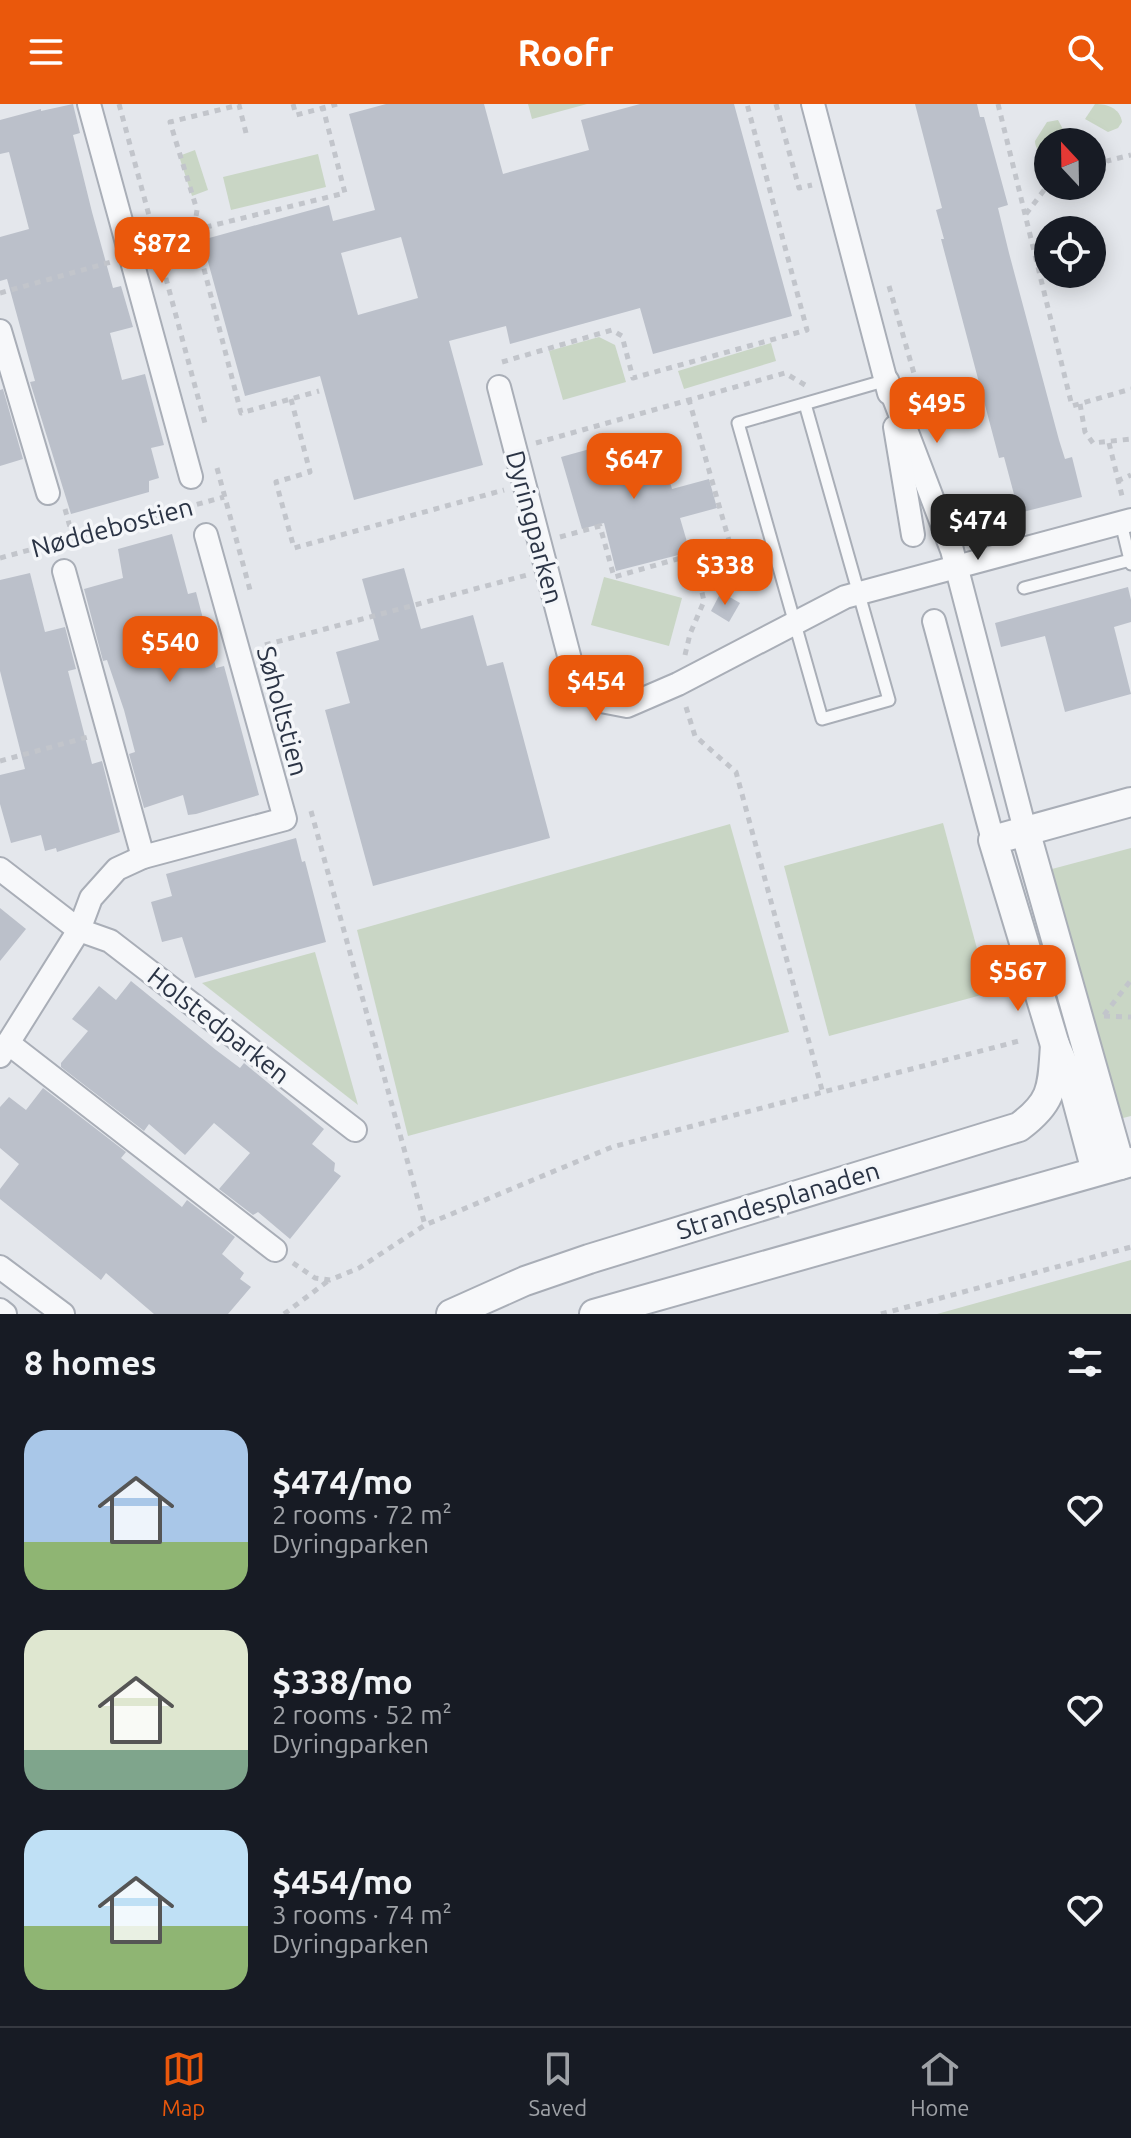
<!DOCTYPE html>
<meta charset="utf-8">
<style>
:root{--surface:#171b24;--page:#20242c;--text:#f1f3f6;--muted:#9ea1a6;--line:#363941;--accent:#ea580c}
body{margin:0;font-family:Ubuntu,sans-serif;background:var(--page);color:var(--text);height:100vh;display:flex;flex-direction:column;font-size:30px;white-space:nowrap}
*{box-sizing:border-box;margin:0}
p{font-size:26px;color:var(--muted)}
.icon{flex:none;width:44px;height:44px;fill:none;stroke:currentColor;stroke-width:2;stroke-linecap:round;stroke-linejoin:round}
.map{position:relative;height:1210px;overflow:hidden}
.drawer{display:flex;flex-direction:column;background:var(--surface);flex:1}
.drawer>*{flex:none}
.needle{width:52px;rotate:338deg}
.fabs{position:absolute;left:1034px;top:24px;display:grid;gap:16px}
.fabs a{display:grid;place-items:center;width:72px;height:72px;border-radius:50%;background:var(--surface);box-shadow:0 4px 20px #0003;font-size:40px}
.price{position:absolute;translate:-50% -68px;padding:0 18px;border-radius:16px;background:var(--accent);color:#fff;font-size:26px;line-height:52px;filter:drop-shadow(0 2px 4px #0008)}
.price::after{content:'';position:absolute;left:50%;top:48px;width:24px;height:18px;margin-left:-12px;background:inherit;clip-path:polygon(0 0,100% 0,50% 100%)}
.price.current{background:#222;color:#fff}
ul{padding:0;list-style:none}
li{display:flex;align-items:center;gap:24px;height:200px;padding:0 24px}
li span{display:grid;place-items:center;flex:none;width:224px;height:160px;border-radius:24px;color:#555}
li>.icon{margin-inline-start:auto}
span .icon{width:96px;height:96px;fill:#fffc;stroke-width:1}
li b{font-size:34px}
h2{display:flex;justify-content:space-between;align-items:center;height:96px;padding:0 24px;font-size:34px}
header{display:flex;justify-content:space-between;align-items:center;height:104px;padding:0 24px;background:var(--accent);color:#fff;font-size:36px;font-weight:600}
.tab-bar{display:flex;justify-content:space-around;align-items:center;height:112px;border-top:2px solid var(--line);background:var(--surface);font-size:22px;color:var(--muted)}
.tab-bar a{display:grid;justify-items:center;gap:4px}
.tab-bar .current{color:var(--accent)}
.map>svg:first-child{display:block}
.green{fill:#c9d6c5}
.building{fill:#bbc0ca;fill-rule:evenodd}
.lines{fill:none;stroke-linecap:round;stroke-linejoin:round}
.service-casing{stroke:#a9aeb7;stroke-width:15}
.minor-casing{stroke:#a9aeb7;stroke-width:26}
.tertiary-casing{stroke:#a9aeb7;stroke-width:32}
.path{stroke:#c2c5cb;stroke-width:5;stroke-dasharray:6 6;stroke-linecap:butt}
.service{stroke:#f7f8fa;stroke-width:11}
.minor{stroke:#f7f8fa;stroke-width:22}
.tertiary{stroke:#f7f8fa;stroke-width:28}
.labels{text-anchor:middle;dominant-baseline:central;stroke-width:7;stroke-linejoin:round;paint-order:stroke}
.street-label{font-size:26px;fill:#2b3445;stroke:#f4f6f9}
</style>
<header><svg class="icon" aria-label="menu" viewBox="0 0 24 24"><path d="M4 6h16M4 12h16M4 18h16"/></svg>Roofr<svg class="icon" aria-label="search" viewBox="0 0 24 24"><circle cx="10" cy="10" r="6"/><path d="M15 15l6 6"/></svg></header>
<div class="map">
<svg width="1131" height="1210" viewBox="0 0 1131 1210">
<rect width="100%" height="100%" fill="#e4e7ec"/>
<g class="green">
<polygon points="528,0 587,0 532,15"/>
<path d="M1095 0C1107 0 1120 4 1122 18L1118 24 1108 28 1085 15Z"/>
<path d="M1058 16 1065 29 1060 38H1048V50C1040 51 1035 44 1035 37L1047 18Z"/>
<polygon points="195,46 208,86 192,92 179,52"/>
<polygon points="318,50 326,83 231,106 223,73"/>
<polygon points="599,233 615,241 626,278 563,296 549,247"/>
<polygon points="771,239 776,257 684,285 678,267"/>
<polygon points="604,473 682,494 669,542 591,521"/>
<polygon points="943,719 989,889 829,932 784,762"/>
<polygon points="730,720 789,928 408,1032 357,826"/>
<polygon points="1131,744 1131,1012 1115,1016 1052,765"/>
<polygon points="315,848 358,1001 202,879"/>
<polygon points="1131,1156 1131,1210 937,1210"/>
</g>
<g class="building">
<polygon points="73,0 80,29 73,31 92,108 113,184 121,182 133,223 110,229 122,276 145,270 164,341 151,344 159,374 149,377 149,388 71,410 30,278 35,277 7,175 0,177 0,133 29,125 9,48 0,50 0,16 41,5 41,7"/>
<path d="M386 0H484L503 70 589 46 581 16 640 0H734L792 212 653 250 640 204 510 240 506 222 449 237 483 361 354 396 320 272 245 292 202 136 329 101 333 117 375 106 349 10ZM401 133 418 194 358 211 341 149Z"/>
<polygon points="915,0 977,0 980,13 984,13 1008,101 998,104 1009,149 1059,336 1065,355 1072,353 1082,393 1019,409 1004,353 999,354 941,135 944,135 936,106 942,104"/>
<polygon points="3,285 23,355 0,362 0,286"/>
<polygon points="633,333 635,343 658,337 672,385 709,375 717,404 680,414 690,448 616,467 604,419 582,425 561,353"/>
<polygon points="172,430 188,490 196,488 216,564 224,562 259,691 196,710 188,711 183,691 144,704 129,650 135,648 124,606 107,556 103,557 84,485 123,474 118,445"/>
<polygon points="404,464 421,525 473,511 487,562 503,558 550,734 373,782 325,606 350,599 336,548 379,536 362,475"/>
<polygon points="30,469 45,528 65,523 76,565 68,567 92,660 102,657 120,728 57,748 56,744 45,747 41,731 11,739 0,700 0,671 25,665 0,567 0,476"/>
<polygon points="1128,483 1131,496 1131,518 1114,523 1131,590 1065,608 1045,532 1001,543 995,519"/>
<polygon points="721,488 740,499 729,518 711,507"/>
<polygon points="296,734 302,758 305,757 326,838 195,874 182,833 162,838 151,798 172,792 166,770"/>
<polygon points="0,804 26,825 0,857"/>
<polygon points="131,877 216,946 240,964 244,959 324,1025 312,1040 335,1059 334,1067 341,1072 290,1135 258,1108 253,1111 219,1085 250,1049 214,1019 185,1051 149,1020 144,1027 61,963 61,959 88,927 72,915 99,882 116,896"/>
<polygon points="43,984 126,1048 121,1054 182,1103 187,1096 235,1133 222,1150 244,1169 240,1175 251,1183 228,1210 154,1210 106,1169 101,1176 0,1095 0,1085 19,1060 0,1044 0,1003 9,993 26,1006"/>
</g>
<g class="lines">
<g class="service-casing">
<g id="service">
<polyline points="805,300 889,596 822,615 738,319 887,276"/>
<polyline points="1121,419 1131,460"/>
<polyline points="1024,484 1130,456"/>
</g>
</g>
<g class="minor-casing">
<g id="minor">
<polyline points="89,0 191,373"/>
<polyline points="813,0 889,289"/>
<polyline points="0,227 48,389"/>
<polyline points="887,276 952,446 1025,726"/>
<polyline points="499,283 573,567 587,588 601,597 627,602 678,580 845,493 1131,416"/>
<polyline points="895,323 913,431"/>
<polyline points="64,467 143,753"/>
<polyline points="934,517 993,736"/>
<polyline points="0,765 79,826 110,837 355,1026"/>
<polyline points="8,939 275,1146"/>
<polyline points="0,952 79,826 91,794 117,765 143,753 285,715 206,431"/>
<polyline points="0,1163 63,1210"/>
<polyline points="0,1206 5,1210"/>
</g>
</g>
<g class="tertiary-casing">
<g id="tertiary">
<polyline points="1025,726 1120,1061"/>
<polyline points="1096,1067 1074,985 1055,941 993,736 1131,698"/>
<path d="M451 1210 525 1177 589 1155 1019 1023C1054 997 1052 983 1055 941"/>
<polyline points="594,1210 1131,1058"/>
</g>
</g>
<g class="path">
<polyline points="119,0 206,323"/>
<polyline points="293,0 296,11 323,4"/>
<polyline points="776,0 799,84 812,81"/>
<polyline points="998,0 1072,302 1131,285"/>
<polyline points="246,29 239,1 170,18 197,106 194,126 241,309 319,287"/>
<polyline points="1092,71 1100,73 1107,57 1131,51"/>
<polyline points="1026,110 1048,81"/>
<polyline points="194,126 345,89 323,4 337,0"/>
<polyline points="889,182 917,280"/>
<polyline points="0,189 111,158"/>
<polyline points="502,258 612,226 622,232 633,274 807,226 747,0"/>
<polyline points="291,295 310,368 276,378 294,444 504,386"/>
<polyline points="1080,300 1085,328 1093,339 1131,335"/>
<polyline points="536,339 785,269 805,281"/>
<polyline points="1109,339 1123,396"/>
<polyline points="217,364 250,486"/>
<polyline points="1117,377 1131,371"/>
<polyline points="961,401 1003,427"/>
<polyline points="65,405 73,434"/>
<polyline points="560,433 600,422 614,473 730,440 689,296"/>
<polyline points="0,454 224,393"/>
<polyline points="265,541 527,471"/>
<polyline points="685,551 690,530 704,497 693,451"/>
<polyline points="686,603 695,632 736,668 822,986"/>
<polyline points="0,657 88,633"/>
<polyline points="311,707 425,1121"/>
<polyline points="1104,911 1131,876"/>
<polyline points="1104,912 1131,913"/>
<polyline points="293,1159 315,1174 330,1176 359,1164 425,1121 612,1043 1019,937"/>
<polyline points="284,1210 328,1177"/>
<polyline points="881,1210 1131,1143"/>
</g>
<use href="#service" class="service"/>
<use href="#minor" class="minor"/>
<use href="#tertiary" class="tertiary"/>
</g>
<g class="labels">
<g class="street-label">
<text transform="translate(112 423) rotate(-15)">Nøddebostien</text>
<text transform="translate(535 423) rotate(75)">Dyringparken</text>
<text transform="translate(283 607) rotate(75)">Søholtstien</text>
<text transform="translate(219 921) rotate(38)">Holstedparken</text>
<text transform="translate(778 1096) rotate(-17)">Strandesplanaden</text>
</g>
</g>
</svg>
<div class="fabs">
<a><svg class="needle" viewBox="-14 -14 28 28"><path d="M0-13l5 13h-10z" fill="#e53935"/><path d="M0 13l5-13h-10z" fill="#9ea1a6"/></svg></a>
<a><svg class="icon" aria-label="locate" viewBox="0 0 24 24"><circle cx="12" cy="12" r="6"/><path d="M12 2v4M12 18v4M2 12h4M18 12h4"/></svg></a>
</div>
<b class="price" style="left:162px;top:181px">$872</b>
<b class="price" style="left:937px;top:341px">$495</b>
<b class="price" style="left:634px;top:397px">$647</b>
<b class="price current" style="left:978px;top:458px">$474</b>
<b class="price" style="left:725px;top:503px">$338</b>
<b class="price" style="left:170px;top:580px">$540</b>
<b class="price" style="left:596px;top:619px">$454</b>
<b class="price" style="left:1018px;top:909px">$567</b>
</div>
<section class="drawer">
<h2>8 homes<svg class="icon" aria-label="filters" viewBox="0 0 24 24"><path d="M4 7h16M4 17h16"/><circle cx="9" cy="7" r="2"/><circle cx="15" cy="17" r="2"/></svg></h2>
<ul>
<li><span style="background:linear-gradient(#a9c7e8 70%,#8fb573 0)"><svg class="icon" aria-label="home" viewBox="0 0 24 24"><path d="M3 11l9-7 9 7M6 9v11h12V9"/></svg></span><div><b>$474/mo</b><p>2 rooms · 72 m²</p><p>Dyringparken</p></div><svg class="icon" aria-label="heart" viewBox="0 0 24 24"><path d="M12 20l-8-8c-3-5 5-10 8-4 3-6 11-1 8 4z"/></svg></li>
<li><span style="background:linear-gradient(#dfe7d0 75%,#7fa58c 0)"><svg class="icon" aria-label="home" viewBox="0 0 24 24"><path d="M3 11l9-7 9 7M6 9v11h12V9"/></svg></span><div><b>$338/mo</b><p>2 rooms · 52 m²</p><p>Dyringparken</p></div><svg class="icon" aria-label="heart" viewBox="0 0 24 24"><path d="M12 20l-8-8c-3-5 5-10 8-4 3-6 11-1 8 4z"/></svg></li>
<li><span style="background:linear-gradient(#bfe0f5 60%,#8fb573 0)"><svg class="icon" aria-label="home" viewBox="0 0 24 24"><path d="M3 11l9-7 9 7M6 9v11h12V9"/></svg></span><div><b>$454/mo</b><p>3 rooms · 74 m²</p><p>Dyringparken</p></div><svg class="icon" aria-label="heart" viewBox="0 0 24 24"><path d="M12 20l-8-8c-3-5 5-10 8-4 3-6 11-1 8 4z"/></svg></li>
</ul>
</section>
<nav class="tab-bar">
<a class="current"><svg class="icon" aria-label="map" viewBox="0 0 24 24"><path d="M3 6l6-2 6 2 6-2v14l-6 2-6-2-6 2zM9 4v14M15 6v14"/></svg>Map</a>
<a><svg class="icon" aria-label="saved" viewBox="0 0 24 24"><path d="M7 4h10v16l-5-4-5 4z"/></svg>Saved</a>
<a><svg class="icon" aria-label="home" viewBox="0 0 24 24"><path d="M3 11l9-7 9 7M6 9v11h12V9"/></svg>Home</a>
</nav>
